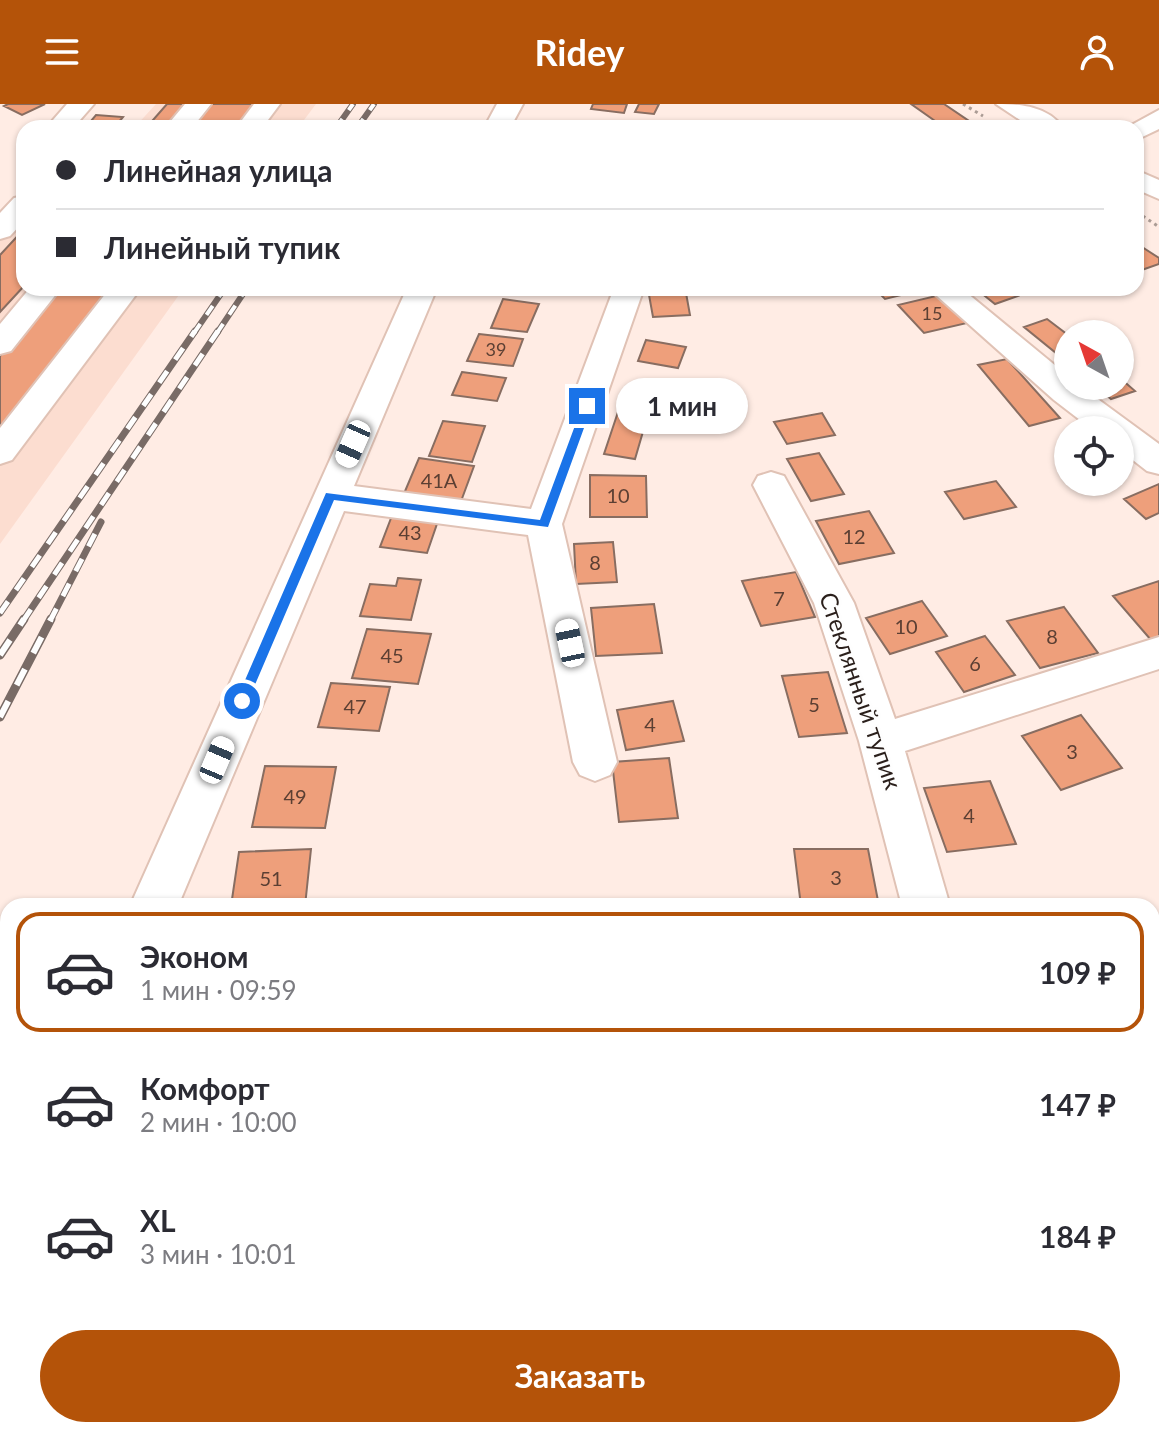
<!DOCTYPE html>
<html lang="ru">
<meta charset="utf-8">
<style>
body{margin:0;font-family:Lato,sans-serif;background:#f7f7f7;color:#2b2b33;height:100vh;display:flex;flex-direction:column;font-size:30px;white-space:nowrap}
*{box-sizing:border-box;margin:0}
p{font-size:26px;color:#7c7c81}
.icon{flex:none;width:44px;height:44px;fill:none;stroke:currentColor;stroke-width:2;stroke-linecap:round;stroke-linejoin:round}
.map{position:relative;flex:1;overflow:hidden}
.sheet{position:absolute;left:0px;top:794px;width:1160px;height:540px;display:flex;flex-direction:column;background:#fff;border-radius:24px 24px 0 0;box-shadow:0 2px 6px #0004}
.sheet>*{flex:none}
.top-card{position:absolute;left:16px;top:16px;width:1128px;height:176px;border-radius:24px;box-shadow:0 2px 6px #0004;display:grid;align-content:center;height:176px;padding:0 40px;background:#fff}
.needle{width:52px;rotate:320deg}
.tools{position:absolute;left:1054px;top:216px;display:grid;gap:16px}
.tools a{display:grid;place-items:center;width:80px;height:80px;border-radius:50%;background:#fff;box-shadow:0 2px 6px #0004;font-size:40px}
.end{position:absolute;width:36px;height:36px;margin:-18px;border:10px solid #1a73e8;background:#fff;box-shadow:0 0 0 4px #fff}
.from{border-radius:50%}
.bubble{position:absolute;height:56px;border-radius:28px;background:#fff;box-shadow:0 2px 6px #0004;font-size:26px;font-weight:700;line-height:56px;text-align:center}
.car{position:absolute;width:24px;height:48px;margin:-24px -12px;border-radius:10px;box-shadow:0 0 6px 2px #0007;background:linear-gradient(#fff 24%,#345 0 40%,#fff 0 76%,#345 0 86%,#fff 0)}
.top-card b{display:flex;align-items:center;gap:28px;height:76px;font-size:30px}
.top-card b+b{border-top:2px solid #e1e1e2}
.top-card i{width:20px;height:20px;background:#2b2b33}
ul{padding:14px 0 0;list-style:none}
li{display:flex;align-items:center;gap:24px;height:120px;margin:0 16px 12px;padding:0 24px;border:4px solid transparent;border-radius:24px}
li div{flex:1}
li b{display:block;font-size:30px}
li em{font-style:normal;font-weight:700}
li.current{border-color:#b45309}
li>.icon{width:72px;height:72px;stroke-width:1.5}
.primary-button{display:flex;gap:16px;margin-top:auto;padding:16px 40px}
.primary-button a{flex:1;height:92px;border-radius:48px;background:#b45309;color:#fff;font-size:32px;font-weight:700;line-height:92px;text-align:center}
header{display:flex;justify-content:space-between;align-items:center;height:104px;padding:0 40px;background:#b45309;color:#fff;font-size:36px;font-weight:700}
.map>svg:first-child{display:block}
.built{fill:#fcddd0}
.building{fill:#ee9f7b;stroke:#886d61;stroke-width:2}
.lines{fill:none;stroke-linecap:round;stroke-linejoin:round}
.minor-casing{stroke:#e0c2b5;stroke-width:4}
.major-casing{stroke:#e0c2b5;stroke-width:4}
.path{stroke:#ab9c95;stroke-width:3;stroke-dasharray:3 4;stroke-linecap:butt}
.minor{fill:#fff;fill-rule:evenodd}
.major{fill:#fff;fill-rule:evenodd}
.rail-far2-casing{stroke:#796b66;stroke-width:6}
.rail-far1-casing{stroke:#796b66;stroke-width:7}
.rail-casing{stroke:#796b66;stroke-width:9}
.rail-far2{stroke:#fefefe;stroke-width:4;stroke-dasharray:11;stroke-linecap:butt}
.rail-far1{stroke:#fefefe;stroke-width:5;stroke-dasharray:14;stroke-linecap:butt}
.rail{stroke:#fefefe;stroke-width:6;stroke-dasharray:18;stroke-linecap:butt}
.route{fill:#1a73e8}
.labels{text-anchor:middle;stroke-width:6;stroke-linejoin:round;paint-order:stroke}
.far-number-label{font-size:18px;fill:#5b3f33}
.number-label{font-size:20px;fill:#5b3f33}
.street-label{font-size:24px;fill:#2a1f1b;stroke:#fefefe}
</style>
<header><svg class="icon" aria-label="menu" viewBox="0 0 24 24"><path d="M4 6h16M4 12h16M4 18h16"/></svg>Ridey<svg class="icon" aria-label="person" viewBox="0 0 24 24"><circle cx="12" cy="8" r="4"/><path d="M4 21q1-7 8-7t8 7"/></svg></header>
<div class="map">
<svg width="1159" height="1334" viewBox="0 0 1159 1334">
<rect width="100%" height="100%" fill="#ffece4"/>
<path class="built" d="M156,0H316L298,24H134Z
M24,108V184H184L0,440V135Z"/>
<path class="building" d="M8,0H45L22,11L4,2Z
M167,0H189L168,24H146Z
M208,0H256L238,24H188Z
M593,0H627L624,9L591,5Z
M639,0H659L654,10L635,8Z
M911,0H944L969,17L945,24Z
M96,11L123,13L114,24H85Z
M24,125V182L0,208V151Z
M1139,141L1159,154V160L1136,168V142Z
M56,184H115L0,335V252Z
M874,184H925L926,185L885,195Z
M975,184H1008L1018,192L995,200Z
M686,189L690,211L653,213L649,191Z
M940,191L967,219L924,229L898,201Z
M503,195L539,200L527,228L491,224Z
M1047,215L1068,231V244L1056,249L1024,223Z
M479,230L523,235L513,262L467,257Z
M646,236L686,243L678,264L638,257Z
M1007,255L1060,314L1029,322L978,261Z
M462,268L506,274L497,297L452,291Z
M1120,274L1135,287L1111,295L1096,282H1120Z
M622,296L651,300L635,355L604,350Z
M822,309L835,331L787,340L774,318Z
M443,317L485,322L472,358L429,352Z
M819,349L844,390L811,397L787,355Z
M419,354L474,362L460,400L403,392Z
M590,371L646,372L647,413H590Z
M996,377L1016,403L964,415L945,388Z
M1159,380V409L1146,415L1124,395Z
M869,407L894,449L839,460L816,417Z
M393,409L439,414L427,449L380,443Z
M613,438L617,478L576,480L574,440Z
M796,468L815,513L761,522L742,477Z
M398,474L421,476L411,516L360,512L370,480L396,482Z
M1159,477V533L1151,536L1113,492Z
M922,497L947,532L890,550L866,514Z
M654,500L662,549L596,552L591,504Z
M1064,503L1098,549L1040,564L1007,517Z
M367,525L431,530L418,580L352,574Z
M985,532L1015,571L964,588L936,548Z
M828,568L847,629L799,633L782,572Z
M331,579L390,583L379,627L318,623Z
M673,597L684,637L626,646L617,606Z
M1081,611L1122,664L1061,686L1022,632Z
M669,654L678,714L619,718L612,658Z
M265,662L336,663L325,724L252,723Z
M990,677L1016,740L947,748L924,684Z
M311,745L305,802H231L239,748Z
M794,745H868L879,802H801Z
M1152,1085L1159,1099V1169L1152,1171Z
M27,1326H124L123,1334H25Z
M522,1326H603L604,1334H522Z"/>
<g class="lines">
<g class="minor-casing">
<path id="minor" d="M67,0H94L73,24H46Z
M185,0H211L192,24H165Z
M254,0H280L262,24H236Z
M497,0H523L510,24H484Z
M1159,6V25L1136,36V24H1126Z
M24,92V117L10,132L0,135V109L14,94Z
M30,184H61L11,247L0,250V220Z
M110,184H141L12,356L0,360V324Z
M407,184H437L354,382L531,405L614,184H644L562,420L617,658L610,671L595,677L580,671L573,658L528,431L344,407L178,802H130Z
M928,184H961L1068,272V282H1080L1159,340V370L1147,367L1120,346V326H1093L1054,296Z
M771,368L784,372L854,499L895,615L1159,533V565L905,647L950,802H902L859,637L814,499L753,381L758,372Z
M8,1113V1192L0,1195V1117Z
M1159,1299V1334H1118L1121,1326H1152V1301Z
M1036,1326H1098L1100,1334H1038Z"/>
</g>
<g class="major-casing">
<path id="major" d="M996,0C1020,0 1048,2 1063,24H1032Z
M1136,66L1159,76V95L1136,85Z"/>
</g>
<path class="path" d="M963,0L983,12
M1079,21L1092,24
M1137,108L1159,123"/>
<use href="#minor" class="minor"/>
<use href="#major" class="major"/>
<g class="rail-far2-casing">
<path id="rail-far2" d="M336,24L353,0
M357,24L374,0
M194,229L225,184
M217,229L247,184"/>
</g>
<g class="rail-far1-casing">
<path id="rail-far1" d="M0,509L195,227
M23,517L218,227
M50,517L101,418"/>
</g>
<g class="rail-casing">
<path id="rail" d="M0,551L24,515
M0,613L51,515"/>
</g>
<use href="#rail-far2" class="rail-far2"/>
<use href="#rail-far1" class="rail-far1"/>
<use href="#rail" class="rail"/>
</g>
<path class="route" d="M583,300L592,302L548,423L334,396L248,597L242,602L238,601L236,597L326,389L540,416Z"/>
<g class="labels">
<g class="far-number-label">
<text x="932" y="216">15</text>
<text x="496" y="252">39</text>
</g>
<g class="number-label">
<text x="439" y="384">41А</text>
<text x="618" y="399">10</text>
<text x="410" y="436">43</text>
<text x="854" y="440">12</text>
<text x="595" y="466">8</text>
<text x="779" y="502">7</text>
<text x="906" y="530">10</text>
<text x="1052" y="540">8</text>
<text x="392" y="559">45</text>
<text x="975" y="567">6</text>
<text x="814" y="608">5</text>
<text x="355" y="610">47</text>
<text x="650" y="628">4</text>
<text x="1072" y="655">3</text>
<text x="295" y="700">49</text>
<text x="969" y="719">4</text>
<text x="836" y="781">3</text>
<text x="271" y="782">51</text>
</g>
<g class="street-label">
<text transform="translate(860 587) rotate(71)" y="8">Стеклянный тупик</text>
</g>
</g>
</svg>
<div class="tools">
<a><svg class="needle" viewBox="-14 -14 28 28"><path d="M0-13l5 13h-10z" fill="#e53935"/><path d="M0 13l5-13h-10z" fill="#7c7c81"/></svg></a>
<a><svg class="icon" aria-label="locate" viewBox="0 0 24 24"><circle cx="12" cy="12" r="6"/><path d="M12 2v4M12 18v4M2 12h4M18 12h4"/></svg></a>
</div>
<i class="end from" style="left:242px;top:597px"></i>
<i class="end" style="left:587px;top:302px"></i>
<div class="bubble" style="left:616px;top:274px;width:132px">1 мин</div>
<i class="car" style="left:353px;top:340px;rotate:204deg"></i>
<i class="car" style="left:570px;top:539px;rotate:348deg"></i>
<i class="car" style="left:217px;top:656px;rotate:23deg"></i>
<div class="top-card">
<b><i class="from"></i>Линейная улица</b>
<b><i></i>Линейный тупик</b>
</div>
<section class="sheet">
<ul>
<li class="current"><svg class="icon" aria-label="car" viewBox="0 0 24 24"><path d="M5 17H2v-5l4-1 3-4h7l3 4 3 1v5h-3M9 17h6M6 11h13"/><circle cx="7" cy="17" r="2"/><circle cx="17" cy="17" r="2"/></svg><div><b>Эконом</b><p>1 мин · 09:59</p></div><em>109 ₽</em></li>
<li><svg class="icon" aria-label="car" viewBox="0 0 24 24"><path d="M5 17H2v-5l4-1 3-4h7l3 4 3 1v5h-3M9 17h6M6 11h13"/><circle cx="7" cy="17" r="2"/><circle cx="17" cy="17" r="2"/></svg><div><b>Комфорт</b><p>2 мин · 10:00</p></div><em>147 ₽</em></li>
<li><svg class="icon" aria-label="car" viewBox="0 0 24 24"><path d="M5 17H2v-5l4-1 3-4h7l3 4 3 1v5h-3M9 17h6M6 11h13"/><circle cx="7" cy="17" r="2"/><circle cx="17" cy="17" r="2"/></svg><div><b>XL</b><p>3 мин · 10:01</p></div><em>184 ₽</em></li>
</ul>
<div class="primary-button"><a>Заказать</a></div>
</section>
</div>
